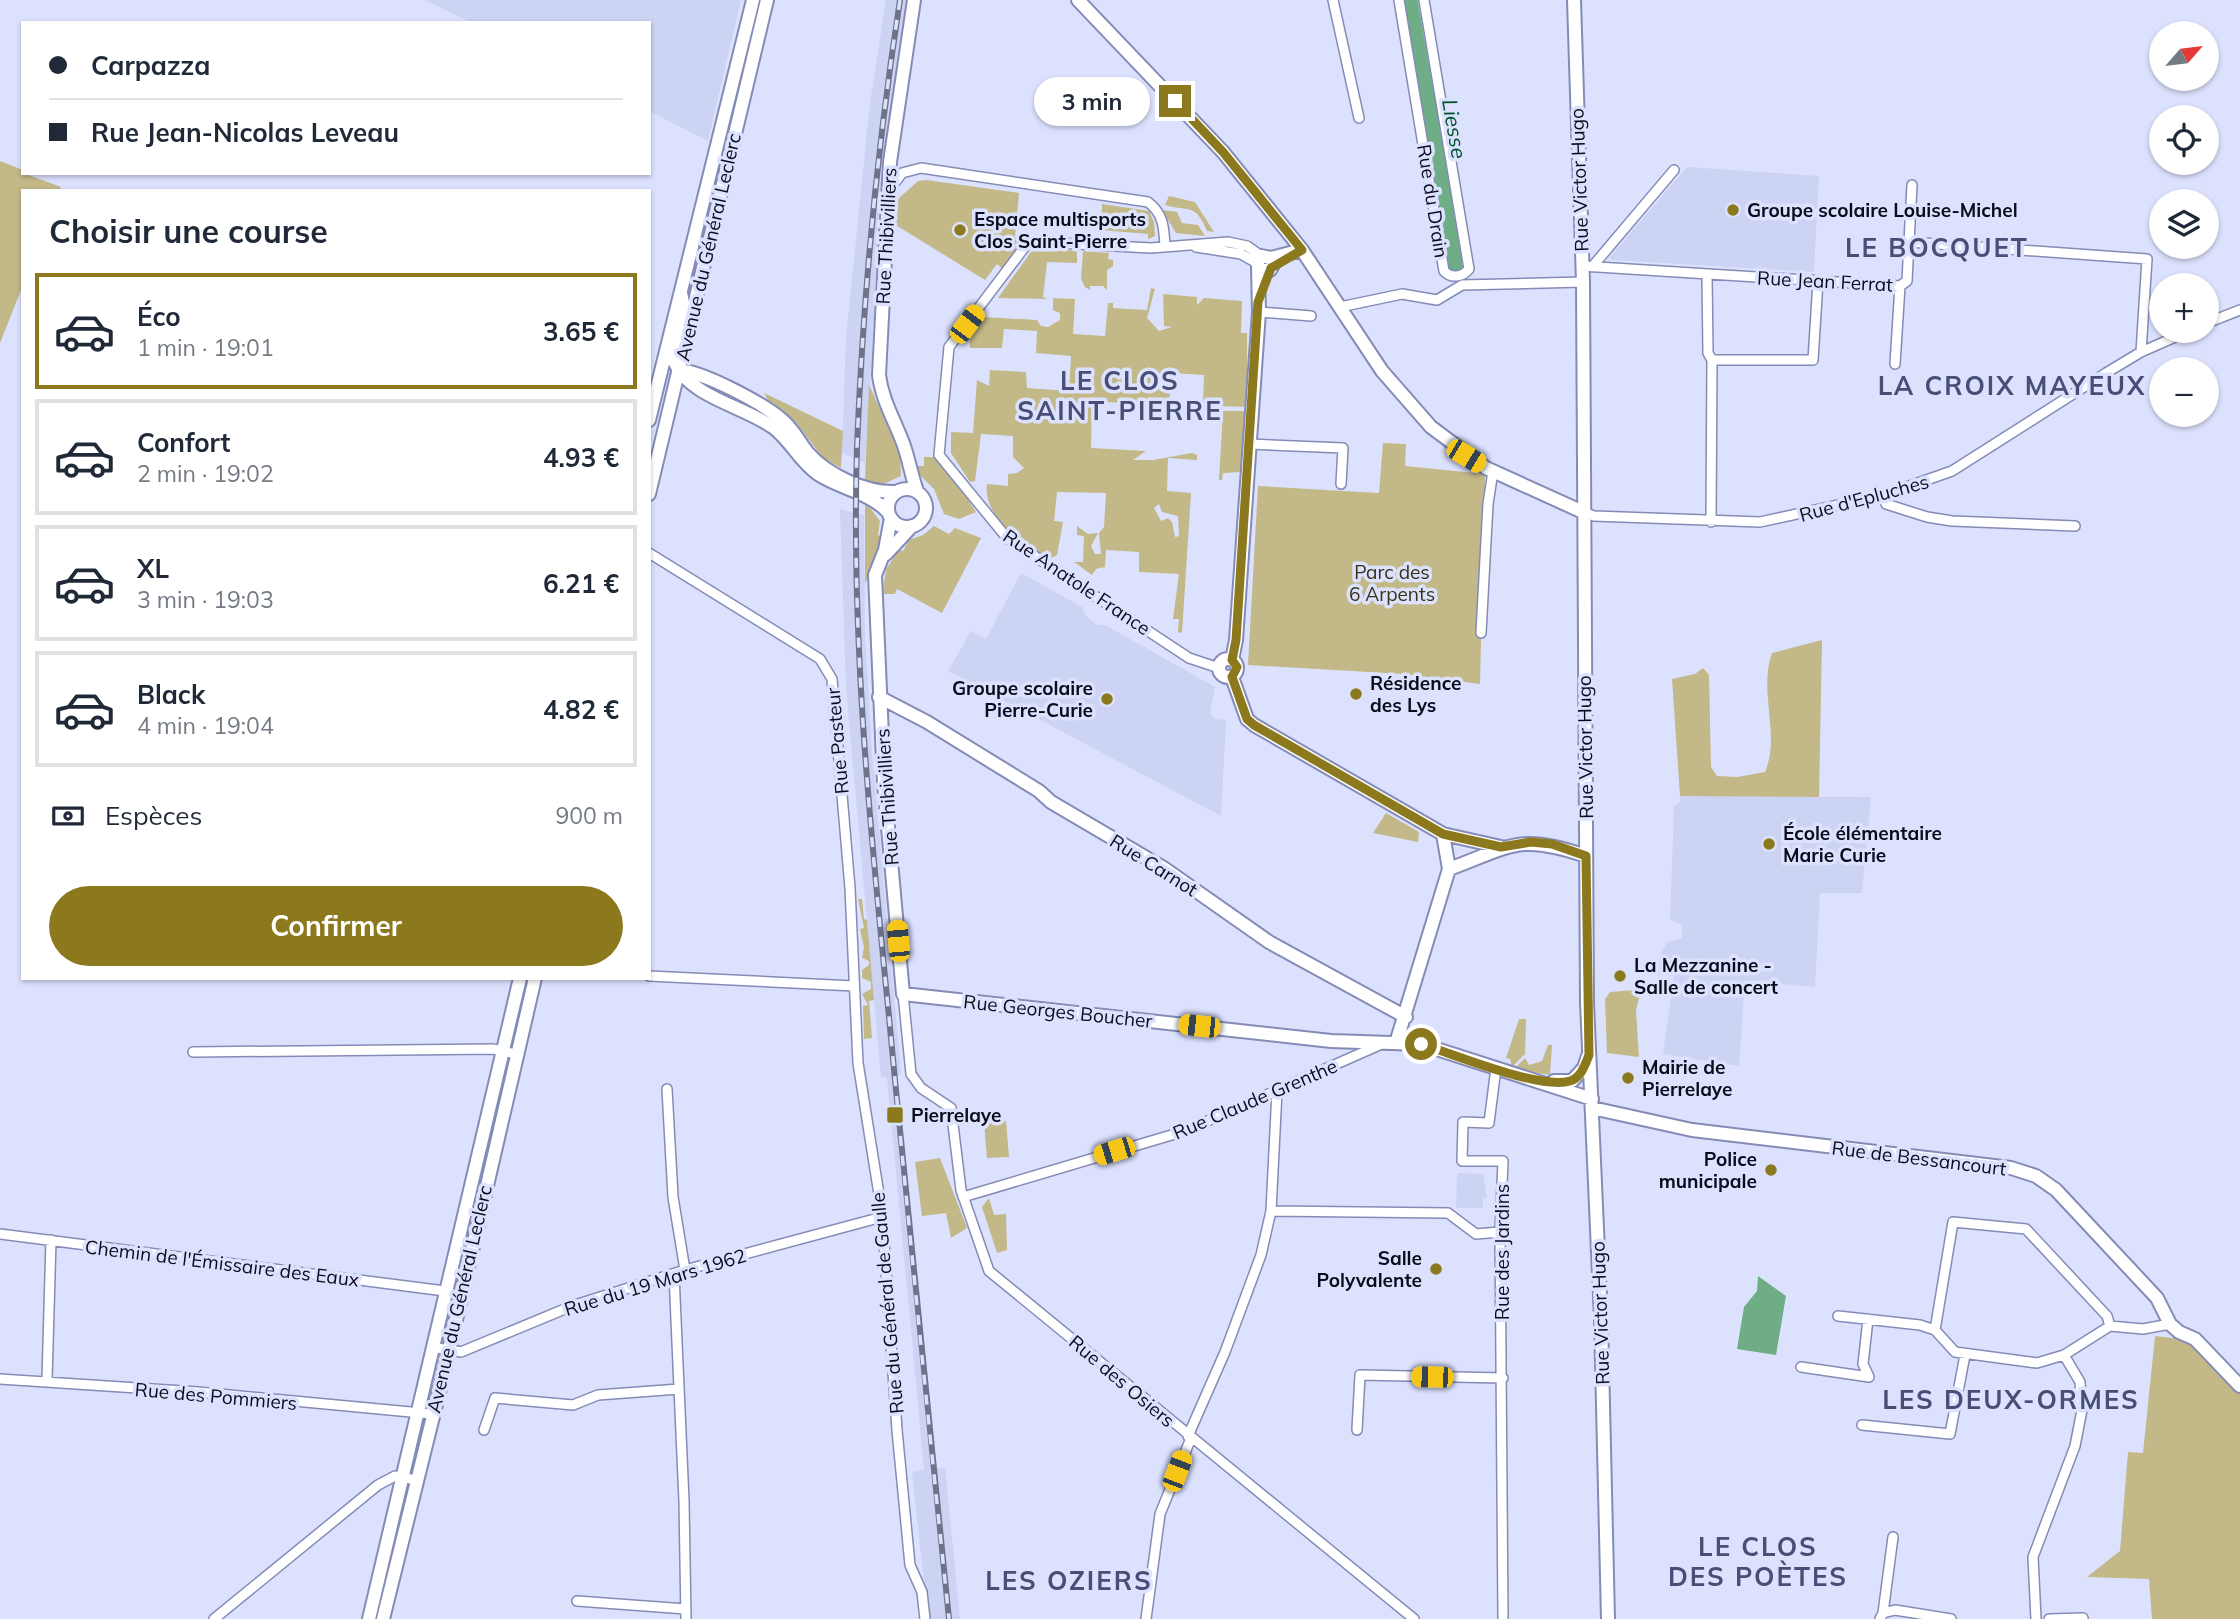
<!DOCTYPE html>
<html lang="fr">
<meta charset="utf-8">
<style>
body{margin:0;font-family:Mulish,sans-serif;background:#f6f6f7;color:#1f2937;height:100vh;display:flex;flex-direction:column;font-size:26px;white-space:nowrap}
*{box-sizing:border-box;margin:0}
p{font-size:23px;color:#747a83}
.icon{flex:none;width:38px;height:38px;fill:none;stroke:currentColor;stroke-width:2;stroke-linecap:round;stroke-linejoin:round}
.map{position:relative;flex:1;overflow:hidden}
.sheet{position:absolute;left:21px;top:189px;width:630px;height:791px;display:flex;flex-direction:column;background:#fff;border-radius:0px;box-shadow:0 2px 5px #0004}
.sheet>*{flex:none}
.top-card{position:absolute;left:21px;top:21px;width:630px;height:154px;border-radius:0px;box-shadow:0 2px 5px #0004;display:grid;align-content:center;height:154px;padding:0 28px;background:#fff}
.needle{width:46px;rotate:62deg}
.buttons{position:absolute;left:2149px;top:21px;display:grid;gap:14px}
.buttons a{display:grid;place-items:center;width:70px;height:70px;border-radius:50%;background:#fff;box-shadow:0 2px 5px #0004;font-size:35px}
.end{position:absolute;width:32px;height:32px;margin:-16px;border:9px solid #8c791e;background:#fff;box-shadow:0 0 0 4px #fff}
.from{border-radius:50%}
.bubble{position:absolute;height:49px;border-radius:24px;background:#fff;box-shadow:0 2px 5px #0004;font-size:23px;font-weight:700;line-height:49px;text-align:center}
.car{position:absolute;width:21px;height:42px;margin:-21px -10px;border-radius:9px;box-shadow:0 0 5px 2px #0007;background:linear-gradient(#f5c518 24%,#345 0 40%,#f5c518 0 76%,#345 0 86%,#f5c518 0)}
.top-card b{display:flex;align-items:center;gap:24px;height:66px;font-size:26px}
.top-card b+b{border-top:2px solid #e0e1e3}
.top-card i{width:18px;height:18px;background:#1f2937}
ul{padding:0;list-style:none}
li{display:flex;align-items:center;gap:21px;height:116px;margin:0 14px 10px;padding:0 14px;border:4px solid #e0e1e3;border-radius:0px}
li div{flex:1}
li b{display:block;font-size:26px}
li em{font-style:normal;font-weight:700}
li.on{border-color:#8c791e}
li>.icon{width:63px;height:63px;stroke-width:1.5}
h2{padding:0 28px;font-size:32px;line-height:84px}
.pay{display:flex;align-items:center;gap:18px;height:77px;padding:0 28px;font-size:26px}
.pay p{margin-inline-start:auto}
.cta{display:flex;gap:14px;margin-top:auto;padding:14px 28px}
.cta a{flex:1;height:80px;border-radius:42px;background:#8c791e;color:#fff;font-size:28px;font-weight:700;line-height:80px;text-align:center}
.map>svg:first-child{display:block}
.built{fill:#ccd3f3}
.green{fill:#c3b888;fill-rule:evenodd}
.water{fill:#6ead86}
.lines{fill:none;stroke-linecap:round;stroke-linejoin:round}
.river{stroke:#6ead86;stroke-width:19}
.street-casing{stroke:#848bb7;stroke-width:12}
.secondary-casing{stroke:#848bb7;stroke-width:16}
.street{stroke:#fff;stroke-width:9}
.secondary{stroke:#fff;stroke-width:12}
.rail-casing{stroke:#6f7389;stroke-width:6}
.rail{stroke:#dce2fe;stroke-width:3.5;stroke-dasharray:10;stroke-linecap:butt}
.route{stroke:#8c791e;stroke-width:9}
.poi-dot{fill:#8c791e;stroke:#dce2fe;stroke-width:2.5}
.labels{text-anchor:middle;stroke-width:7;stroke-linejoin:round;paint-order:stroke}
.street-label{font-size:19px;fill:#0a0c1c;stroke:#dce2fe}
.poi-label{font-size:19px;font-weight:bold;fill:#0a0c1c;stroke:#dce2fe;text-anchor:start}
.park-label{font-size:19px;fill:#373012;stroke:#dce2fe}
.water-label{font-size:21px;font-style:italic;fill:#00522e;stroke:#dce2fe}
.district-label{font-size:26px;font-weight:bold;letter-spacing:2px;fill:#484e76;stroke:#dce2fe}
</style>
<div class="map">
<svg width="2240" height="1619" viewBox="0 0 2240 1619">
<rect width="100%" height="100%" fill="#dce2fe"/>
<path class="built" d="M425,0H741L708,141L649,111V23H472Z
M886,0H908L881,204L865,463L842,453L846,337L870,103Z
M1687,167L1819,176L1814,272L1612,260L1610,257Z
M840,509L864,515L865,634L872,752L901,1073L897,1077L937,1468H945L960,1619H928L912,1472L924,1470L914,1361L887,1078L881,1077L846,688Z
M1021,573L1082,607L1086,616L1097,625H1105L1215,687L1210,712L1214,719L1226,720L1221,816L948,671L971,631L986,639Z
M1680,796L1871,797L1862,893H1820L1815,987L1745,981L1739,1066L1663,1054L1674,976L1657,975L1659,958L1667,942L1682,938V925L1670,920L1674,806L1680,802Z
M1457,1173L1483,1174L1487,1198H1483V1208H1456Z"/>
<path class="green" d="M0,161L23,170V173L61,187L59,191H23V285L0,343Z
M926,180L1019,193L1015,237H1025L1026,243L1004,270L997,264L985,280L894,224L898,199L918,181Z
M1169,196L1195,202L1214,232L1207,231C1195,202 1188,212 1165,205Z
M1102,204L1149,211L1154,222L1155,236L1148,239V234L1101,230Z
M1162,210L1177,212L1182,223L1198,225L1205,236L1176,233Z
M1041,248L1077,251V263L1047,262L1043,297L1047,299L998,298L1031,252Z
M1083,251L1109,253L1108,259L1113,260V266L1107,270V290L1103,286H1090V290L1085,287L1081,279Z
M1151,288L1155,289L1147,318L1159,331L1172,327L1164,326L1163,294L1197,297V305L1204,298L1242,301L1241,333H1247V407L1218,406V400L1210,398L1209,404H1203L1204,375L1171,373L1169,406L1092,401L1091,448L1146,451L1133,460H1153L1192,453L1197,455V460L1168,458L1167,491L1191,493L1182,633L1178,632L1179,619H1173L1179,574L1139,572V552L1106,550L1105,567L1096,569L1092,575L1074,562H1083L1084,536L1077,535V526L1088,534L1098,533L1091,546L1095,554H1101L1099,533L1104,527L1106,493L1057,492L1054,521L1063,522L1057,555L1051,558C1024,547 982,516 987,484L1008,486V474L1017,473L1024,468L1013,457V436L981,434L975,481L970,482L951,453V432L973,433L977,380L989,386L990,370L1026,372L1027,388L1069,391L1071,356L1036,353L1037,331L1004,329L1002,348H970L969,338L984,317L1037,320L1041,326L1048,327L1060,320V313L1053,310V298L1075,299L1073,334L1105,336L1108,303H1113V308L1147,310ZM1159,504L1162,512L1178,516L1179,536L1175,537L1172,522L1168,518L1161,521L1154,508Z
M869,385L900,451L901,476L881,485L865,480Z
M764,393L843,431L841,468L822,457L795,421L770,404Z
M1223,411H1246L1242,472L1223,473L1222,480H1219Z
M1383,443L1406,444L1405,466L1485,474L1480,684L1403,674L1248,665L1258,486L1379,493Z
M924,457H941L976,512L959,519L944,514L934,489L919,474L917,466H924Z
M865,501L880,521L878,535L885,540L865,584Z
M934,526L949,534L955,528L981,538L942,613L897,589L895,594H883V591L886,569L899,550L903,551L909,540L923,535Z
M1822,640L1819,797L1680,796L1672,679L1695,674L1703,668L1709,675L1711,767L1717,776L1737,777L1765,772C1781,734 1758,692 1772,653Z
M1386,813L1419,832L1418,842L1373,833Z
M862,899L864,919L867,920L874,1000L869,1001L872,1038L864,1039L863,1006L868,1005L862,994L871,989V982L862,978V970L869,965V961L862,958L864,947L860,929L864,928L858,899Z
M1636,990L1640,995L1636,1010L1639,1057L1607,1053L1605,999L1610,992Z
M1519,1019H1526L1525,1054L1512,1067L1510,1059L1506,1058Z
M1548,1045H1552L1550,1075L1514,1069L1525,1058L1529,1065L1542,1061Z
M1006,1121L1009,1157L987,1158L984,1122Z
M940,1158L967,1228L951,1238L946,1213L922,1216L915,1162Z
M989,1198L994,1215L1006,1214L1007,1250L997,1253L982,1207Z
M2155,1336L2189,1340L2240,1393V1619H2152L2149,1579L2087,1577L2120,1551L2128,1452L2143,1453Z"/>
<path class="water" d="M1758,1276L1786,1296L1776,1355L1737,1349L1744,1307L1757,1291Z"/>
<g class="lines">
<path class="river" d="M1408,0L1455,266"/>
<g class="street-casing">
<path id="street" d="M1333,0L1359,118
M1399,0L1444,271C1451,279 1463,277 1469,269L1424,0
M890,189L902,173L921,168L1148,202C1164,214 1164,229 1165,247
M1909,242L1912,185
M1196,247L1241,254L1257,263
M1582,266L1900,286L1907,281L1909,242L2147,259L2141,352
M1592,267L1674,170
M1707,275L1708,353L1712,360L1711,522
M1340,307L1402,294L1437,300L1462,285L1583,282
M1259,312L1311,316
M2207,323L2240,310
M1712,360H1813L1818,281
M1895,364L1900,286
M1249,444L1343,448L1341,484
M1884,495L1886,504L1927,517L1952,521L2075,526
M1583,512L1594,516L1760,522L1884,495L1952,471L2106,373L2141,352L2189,331
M649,553L820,659L832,679L850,888L858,1063L882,1213L897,1430L910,1565L922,1592L925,1619
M1481,633L1488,504L1493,471
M1219,668L1189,658L1007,538L939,455L949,347L1027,244L1039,242L1151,248L1228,242L1247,246L1261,256
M649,976L854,986
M903,994L911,1074L921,1088L951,1108L961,1190L989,1271L1414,1619
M193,1052L493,1049L516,1054
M1496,1068L1489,1123L1463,1122L1462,1161H1503L1500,1232L1503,1619
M667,1089L673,1197L685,1270
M963,1197L1185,1131L1384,1043
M1271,1211L1448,1213L1476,1234L1500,1232
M0,1234L445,1291
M674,1274L684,1501L686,1619
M1838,1316L1920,1325L1935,1330
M2110,1326L2107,1316L2026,1229L1953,1222L1935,1330L1955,1352L2037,1363L2064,1355L2110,1326L2143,1329L2170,1324
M432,1347L461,1352L572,1306L685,1270L882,1217
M1801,1367L1869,1377L1863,1364L1868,1319
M0,1379L198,1392L432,1414
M47,1380L51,1240
M1862,1425L1950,1434L1965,1355
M484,1430L495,1398L573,1405L598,1395L679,1389
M1357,1430L1360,1375L1503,1378
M1188,1436L1225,1352L1261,1255L1271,1211L1277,1091
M577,1601L686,1609
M1883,1613L1893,1537
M214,1619L378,1485L395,1476L416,1480
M1146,1619L1160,1514L1191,1438
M1880,1619L1883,1613L1895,1610L1951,1619
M2036,1619L2033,1557L2075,1446L2082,1410L2080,1382L2064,1355
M2049,1619L2083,1618"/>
</g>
<g class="secondary-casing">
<path id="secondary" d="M914,0L890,162L879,375C882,400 894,419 903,443C909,459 911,475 917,491
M1078,0L1223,152L1302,250L1382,371L1431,427L1486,468L1583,512
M1574,0L1583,282L1587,1003L1601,1319L1608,1619
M1271,258L1273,265L1270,270H1260L1257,262L1261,256L1271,258L1302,250
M681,293L684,308L674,361C690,398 743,405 774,428C791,441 800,462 818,474C841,489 869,492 888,512
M679,370C704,372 762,403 781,419C793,428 799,442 808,453C827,475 866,493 895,492
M649,420L753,0
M888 508a19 19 0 1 1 38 0a19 19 0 1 1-38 0Z
M649,494L767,0
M891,518L885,550L875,575L884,783L903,994L1331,1041L1421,1044L1592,1099
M886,554L912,526
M1219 668a9 9 0 1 1 18 0a9 9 0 1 1-18 0Z
M1232,660L1236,640L1259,312L1258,267
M1232,677L1247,719L1254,725L1443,834L1501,847
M879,697L927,722L1039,791L1051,802L1165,869L1269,942L1406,1017
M1443,834L1449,869
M1396,1043L1449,869C1511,846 1519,833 1586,856
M1554,1081H1572L1584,1068L1588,1056
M1592,1108L1692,1130L2011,1168L2036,1176L2056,1190L2157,1298L2170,1324L2179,1332L2195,1339L2240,1386
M369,1619L520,978
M383,1619L443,1376L535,978"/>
</g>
<use href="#street" class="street"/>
<use href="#secondary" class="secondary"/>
<g class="rail-casing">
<path id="rail" d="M900,0C877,148 863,297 857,447C851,638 870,828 889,1017C908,1218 928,1419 949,1619"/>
</g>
<use href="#rail" class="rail"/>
</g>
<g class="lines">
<path class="route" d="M1175,101L1223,152L1302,250L1271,268L1258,302L1236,640L1232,660L1237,667L1232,677L1247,719L1254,725L1443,834L1501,847L1531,842L1552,844L1586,856L1589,1055C1585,1065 1581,1078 1570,1081C1539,1090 1454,1054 1421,1044"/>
</g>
<g class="poi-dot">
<circle cx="1733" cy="210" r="7"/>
<circle cx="960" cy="230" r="7"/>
<circle cx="1356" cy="694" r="7"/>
<circle cx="1107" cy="699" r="7"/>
<circle cx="1769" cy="844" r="7"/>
<circle cx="1620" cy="976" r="7"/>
<circle cx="1628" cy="1078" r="7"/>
<rect x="886" y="1106" width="18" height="18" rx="3.5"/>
<circle cx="1771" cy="1170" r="7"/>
<circle cx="1436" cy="1269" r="7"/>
</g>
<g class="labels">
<g class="street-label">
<text transform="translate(1579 180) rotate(-92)" y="7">Rue Victor Hugo</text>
<text transform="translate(1433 201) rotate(81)" y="7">Rue du Drain</text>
<text transform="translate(886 236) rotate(-87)" y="7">Rue Thibivilliers</text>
<text transform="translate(708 247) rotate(-77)" y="7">Avenue du Général Leclerc</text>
<text transform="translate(1825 281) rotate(3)" y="7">Rue Jean Ferrat</text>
<text transform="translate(1864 498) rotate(-15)" y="7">Rue d'Epluches</text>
<text transform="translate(1077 582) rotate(34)" y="7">Rue Anatole France</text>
<text transform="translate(837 741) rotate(-95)" y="7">Rue Pasteur</text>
<text transform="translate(1585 747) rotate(-91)" y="7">Rue Victor Hugo</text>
<text transform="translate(887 797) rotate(-94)" y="7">Rue Thibivilliers</text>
<text transform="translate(1154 865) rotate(32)" y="7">Rue Carnot</text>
<text transform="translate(1058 1011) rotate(6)" y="7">Rue Georges Boucher</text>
<text transform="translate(1255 1099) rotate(-23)" y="7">Rue Claude Grenthe</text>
<text transform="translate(1919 1158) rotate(7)" y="7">Rue de Bessancourt</text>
<text transform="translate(1502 1252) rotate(-90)" y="7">Rue des Jardins</text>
<text transform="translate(222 1263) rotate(7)" y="7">Chemin de l'Émissaire des Eaux</text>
<text transform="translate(655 1282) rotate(-17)" y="7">Rue du 19 Mars 1962</text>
<text transform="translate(459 1299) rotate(-77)" y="7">Avenue du Général Leclerc</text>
<text transform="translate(887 1303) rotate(-95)" y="7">Rue du Général de Gaulle</text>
<text transform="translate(1600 1313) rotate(-92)" y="7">Rue Victor Hugo</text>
<text transform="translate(1122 1381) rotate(40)" y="7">Rue des Osiers</text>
<text transform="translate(216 1396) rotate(5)" y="7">Rue des Pommiers</text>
</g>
<g class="poi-label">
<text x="1747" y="217">Groupe scolaire Louise-Michel</text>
<text x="974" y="226">Espace multisports<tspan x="974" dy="22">Clos Saint-Pierre</tspan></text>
<text x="1370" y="690">Résidence<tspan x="1370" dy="22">des Lys</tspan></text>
<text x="1093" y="695" text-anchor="end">Groupe scolaire<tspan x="1093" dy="22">Pierre-Curie</tspan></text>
<text x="1783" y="840">École élémentaire<tspan x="1783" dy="22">Marie Curie</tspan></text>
<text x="1634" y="972">La Mezzanine -<tspan x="1634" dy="22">Salle de concert</tspan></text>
<text x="1642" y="1074">Mairie de<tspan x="1642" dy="22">Pierrelaye</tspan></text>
<text x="911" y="1122">Pierrelaye</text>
<text x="1757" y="1166" text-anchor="end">Police<tspan x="1757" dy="22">municipale</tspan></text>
<text x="1422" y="1265" text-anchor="end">Salle<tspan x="1422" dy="22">Polyvalente</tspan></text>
</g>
<g class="park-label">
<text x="1392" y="579">Parc des<tspan x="1392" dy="22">6 Arpents</tspan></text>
</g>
<g class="water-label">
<text transform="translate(1454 129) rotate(80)" y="7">Liesse</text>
</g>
<g class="district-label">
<text x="1937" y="257">LE BOCQUET</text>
<text x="1120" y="390">LE CLOS<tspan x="1120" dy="30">SAINT-PIERRE</tspan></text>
<text x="2012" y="395">LA CROIX MAYEUX</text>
<text x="2011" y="1409">LES DEUX-ORMES</text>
<text x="1758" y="1556">LE CLOS<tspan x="1758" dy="30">DES POÈTES</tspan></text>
<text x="1069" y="1590">LES OZIERS</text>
</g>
</g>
</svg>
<div class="buttons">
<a><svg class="needle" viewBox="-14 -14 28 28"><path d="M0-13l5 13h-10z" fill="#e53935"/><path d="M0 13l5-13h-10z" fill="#747a83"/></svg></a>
<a><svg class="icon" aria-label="locate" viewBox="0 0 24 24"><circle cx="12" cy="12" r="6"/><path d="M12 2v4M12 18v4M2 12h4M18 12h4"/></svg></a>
<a><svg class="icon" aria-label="layers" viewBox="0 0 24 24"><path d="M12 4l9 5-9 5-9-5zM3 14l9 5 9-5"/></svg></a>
<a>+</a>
<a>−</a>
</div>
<i class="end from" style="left:1421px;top:1044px"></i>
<i class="end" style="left:1175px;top:101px"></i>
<div class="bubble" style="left:1034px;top:77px;width:116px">3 min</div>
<i class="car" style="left:967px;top:324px;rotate:37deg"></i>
<i class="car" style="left:1466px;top:456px;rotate:121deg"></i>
<i class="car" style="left:898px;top:941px;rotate:355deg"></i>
<i class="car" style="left:1199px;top:1026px;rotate:276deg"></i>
<i class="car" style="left:1114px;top:1151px;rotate:253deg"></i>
<i class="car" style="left:1432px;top:1377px;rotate:271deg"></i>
<i class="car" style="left:1177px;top:1471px;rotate:21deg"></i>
<div class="top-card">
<b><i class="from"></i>Carpazza</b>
<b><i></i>Rue Jean-Nicolas Leveau</b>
</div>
<section class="sheet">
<h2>Choisir une course</h2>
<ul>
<li class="on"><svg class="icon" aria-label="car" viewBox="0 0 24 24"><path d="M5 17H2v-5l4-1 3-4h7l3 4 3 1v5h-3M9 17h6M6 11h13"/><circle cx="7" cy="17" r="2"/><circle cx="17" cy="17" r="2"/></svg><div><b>Éco</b><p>1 min · 19:01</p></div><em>3.65 €</em></li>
<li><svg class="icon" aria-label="car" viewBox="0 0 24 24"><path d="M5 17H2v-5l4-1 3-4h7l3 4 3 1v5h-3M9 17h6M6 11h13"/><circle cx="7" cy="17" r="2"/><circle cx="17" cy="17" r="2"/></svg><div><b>Confort</b><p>2 min · 19:02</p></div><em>4.93 €</em></li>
<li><svg class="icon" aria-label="car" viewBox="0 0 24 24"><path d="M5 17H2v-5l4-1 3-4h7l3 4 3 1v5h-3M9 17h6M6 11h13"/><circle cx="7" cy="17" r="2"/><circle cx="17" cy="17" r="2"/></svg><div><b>XL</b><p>3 min · 19:03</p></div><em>6.21 €</em></li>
<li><svg class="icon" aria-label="car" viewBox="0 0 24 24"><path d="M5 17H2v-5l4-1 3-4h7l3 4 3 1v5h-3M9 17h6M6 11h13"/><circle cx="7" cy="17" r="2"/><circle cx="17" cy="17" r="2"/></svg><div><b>Black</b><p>4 min · 19:04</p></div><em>4.82 €</em></li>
</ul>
<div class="pay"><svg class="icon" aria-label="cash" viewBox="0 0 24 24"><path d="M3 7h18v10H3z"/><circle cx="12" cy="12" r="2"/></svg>Espèces<p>900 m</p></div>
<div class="cta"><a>Confirmer</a></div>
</section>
</div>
